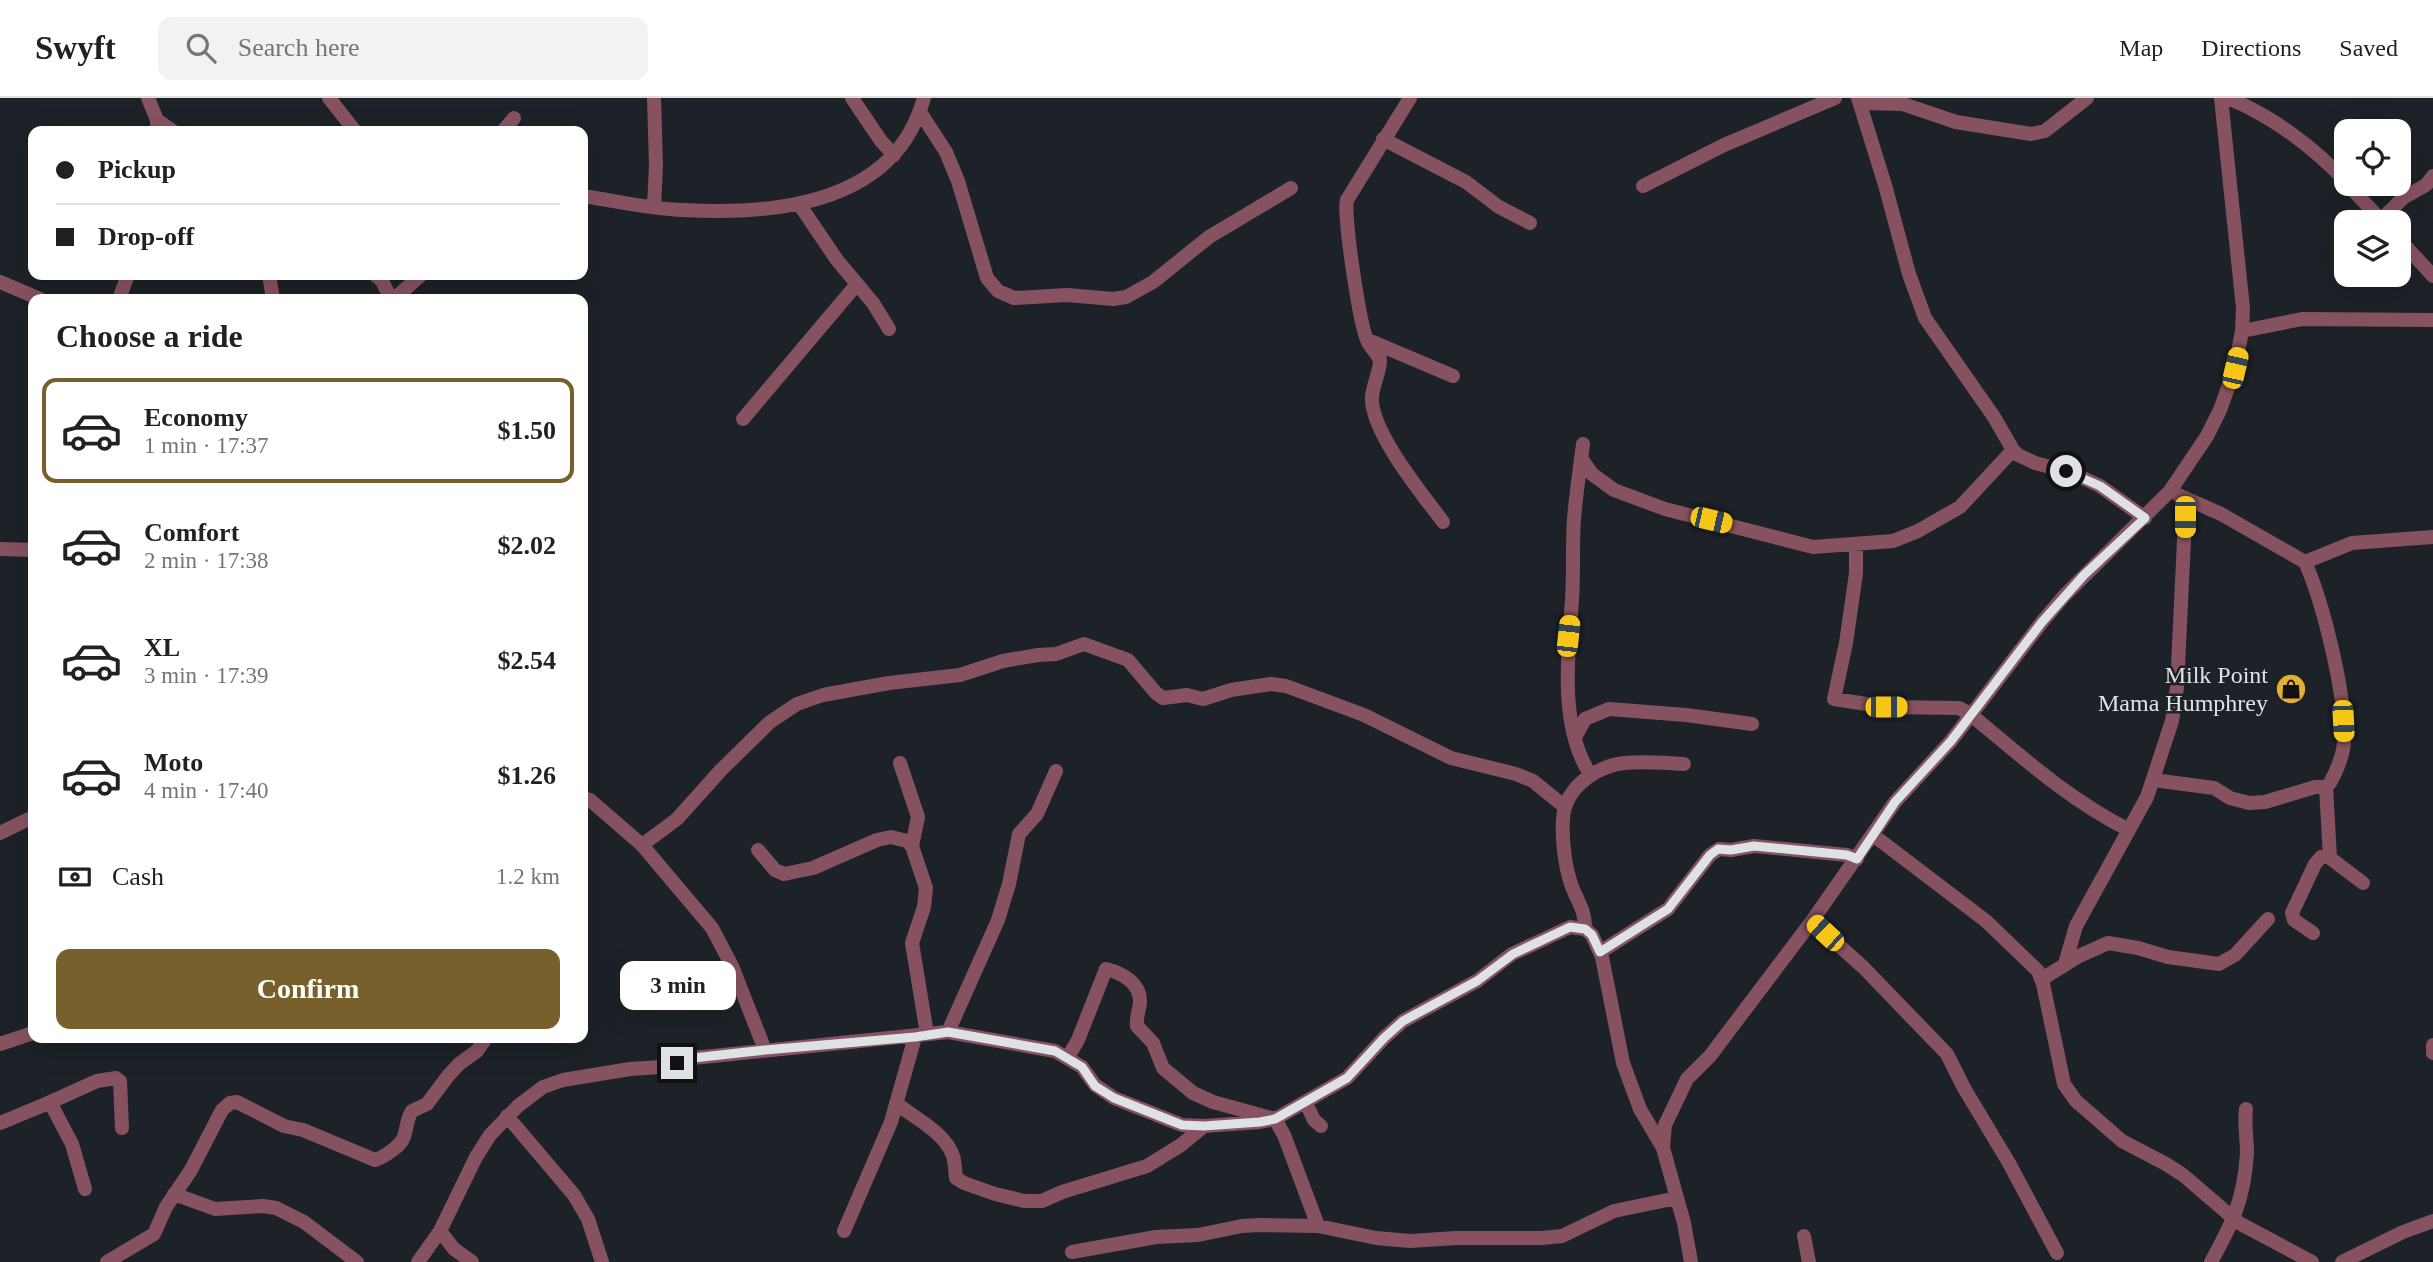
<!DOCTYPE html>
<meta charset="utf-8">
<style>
body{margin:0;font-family:Georgia,serif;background:#f2f2f2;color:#202124;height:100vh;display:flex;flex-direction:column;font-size:26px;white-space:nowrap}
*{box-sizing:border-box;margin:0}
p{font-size:23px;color:#757577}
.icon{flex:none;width:38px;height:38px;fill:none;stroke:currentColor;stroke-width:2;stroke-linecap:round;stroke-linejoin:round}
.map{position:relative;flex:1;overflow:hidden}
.panel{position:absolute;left:28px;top:196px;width:560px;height:749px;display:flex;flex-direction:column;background:#fff;border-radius:14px;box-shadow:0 7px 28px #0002}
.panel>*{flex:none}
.hud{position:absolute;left:28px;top:28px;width:560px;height:154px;border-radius:14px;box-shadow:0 7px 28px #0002;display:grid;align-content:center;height:154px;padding:0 28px;background:#fff}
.fabs{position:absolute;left:2334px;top:21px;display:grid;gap:14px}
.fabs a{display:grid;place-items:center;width:77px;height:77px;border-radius:14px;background:#fff;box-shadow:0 7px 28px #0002;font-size:35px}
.end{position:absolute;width:32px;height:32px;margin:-16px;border:9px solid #dee1e6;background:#111;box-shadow:0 0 0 4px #111}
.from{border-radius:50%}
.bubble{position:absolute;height:49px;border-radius:14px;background:#fff;box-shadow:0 7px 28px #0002;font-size:23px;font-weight:800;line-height:49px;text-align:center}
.car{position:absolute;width:21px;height:42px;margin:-21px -10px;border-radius:9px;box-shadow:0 0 5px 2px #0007;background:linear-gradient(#f5c518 24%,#345 0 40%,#f5c518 0 76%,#345 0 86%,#f5c518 0)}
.hud b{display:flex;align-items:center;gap:24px;height:66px;font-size:26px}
.hud b+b{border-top:2px solid #e0e0e0}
.hud i{width:18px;height:18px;background:#202124}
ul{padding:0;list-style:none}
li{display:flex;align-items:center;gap:21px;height:105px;margin:0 14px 10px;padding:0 14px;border:4px solid transparent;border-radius:14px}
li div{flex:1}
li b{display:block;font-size:26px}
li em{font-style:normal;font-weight:800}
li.current{border-color:#78602c}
li>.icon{width:63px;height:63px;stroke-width:1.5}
h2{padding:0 28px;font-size:32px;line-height:84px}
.pay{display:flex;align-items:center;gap:18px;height:77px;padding:0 28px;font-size:26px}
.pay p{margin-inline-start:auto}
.action{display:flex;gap:14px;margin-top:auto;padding:14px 28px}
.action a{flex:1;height:80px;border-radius:14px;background:#78602c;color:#fff;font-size:28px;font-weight:800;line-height:80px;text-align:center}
header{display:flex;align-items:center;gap:42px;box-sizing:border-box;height:98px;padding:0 35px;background:#fff;border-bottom:2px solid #e0e0e0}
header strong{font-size:33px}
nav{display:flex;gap:38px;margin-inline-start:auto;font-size:24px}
.search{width:490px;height:63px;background:#f2f2f2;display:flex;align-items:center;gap:18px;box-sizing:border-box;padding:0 24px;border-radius:14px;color:#757577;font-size:26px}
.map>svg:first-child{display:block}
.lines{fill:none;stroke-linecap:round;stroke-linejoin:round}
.minor{stroke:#875260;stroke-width:14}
.route{stroke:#dee1e6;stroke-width:9}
.labels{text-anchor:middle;stroke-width:5;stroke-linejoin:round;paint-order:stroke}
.poi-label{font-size:24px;fill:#dee1e6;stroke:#1d2228;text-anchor:end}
</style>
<header>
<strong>Swyft</strong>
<div class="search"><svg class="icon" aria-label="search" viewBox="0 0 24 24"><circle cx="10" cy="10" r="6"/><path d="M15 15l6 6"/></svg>Search here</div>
<nav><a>Map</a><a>Directions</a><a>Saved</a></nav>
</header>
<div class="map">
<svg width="2433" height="1164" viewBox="0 0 2433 1164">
<rect width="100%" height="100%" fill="#1d2228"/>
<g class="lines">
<path class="minor" d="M148,0L157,22V33
M329,0L355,33
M654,0L656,67L654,109
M852,0L881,43L894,57
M1410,0L1347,102C1343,116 1360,230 1368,244C1371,250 1377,255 1380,262C1380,274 1373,286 1372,299C1370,333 1423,397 1443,424
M1858,0L1885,87L1909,176L1925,220L1994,319L2013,352L2018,357L2035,365L2066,373L2083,380L2100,388L2145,420
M2228,0C2272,18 2315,50 2347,85
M1860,5L1903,6L1956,24L2031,36L2045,33L2087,0
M920,14L946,54L958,83L987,180L998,193L1014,200L1067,197L1113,201L1126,199L1153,184L1209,139L1291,90
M157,22L173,33
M503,33L514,20
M1383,41L1466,84L1499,109L1530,125
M2347,86L2383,124
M1643,88L1724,47L1835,0
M583,98C616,103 650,111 683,112C753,116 844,111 894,56C909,40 918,20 924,0
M799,106L837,162L873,205L889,231
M2381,122L2403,100L2426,87L2433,78
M2399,141L2433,178
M269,177L273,201
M375,177L382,183L391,201
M0,184L40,201
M119,201L128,177
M394,201L421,177
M2242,233L2302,221L2433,222
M1368,242L1453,278
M743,321L857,186
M1583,346C1580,370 1576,396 1574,421C1572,448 1574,475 1572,502C1568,556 1559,628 1590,676
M1581,360L1592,376L1614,392L1665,411L1813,449L1893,443L1918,433L1960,409L2013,352
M2178,397L2221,416L2305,464L2352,445L2433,439
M1856,447V475L1846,545L1834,601L1886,609L1959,610L1970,616C2022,659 2068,701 2129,732
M0,451L33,452
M1575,639L1585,621L1609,611L1686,617L1752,626
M900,665L918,719L912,748
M2153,682L2214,690L2230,700L2249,705L2265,704L2315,689H2326L2330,685C2336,674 2343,658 2344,644C2347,600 2323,504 2305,464
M2326,689L2330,760L2363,785
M583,700L590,702L642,747L712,830L732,868L765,952
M0,735L33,719
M1873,737L1986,823L2038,873L2043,886L2064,986L2076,1003L2122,1043L2166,1066L2183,1077L2239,1125L2312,1164
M642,747L677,721L721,672L770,624L797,606L823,597L889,585L960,577L1003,563L1038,557L1056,556L1084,546L1128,562L1156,595L1163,600L1187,597L1203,601L1231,592L1271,586L1286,588L1364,617L1451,660L1516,676L1533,683L1565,709
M758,752L775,772L784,776L813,770L877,742L891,739L907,743L912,748L926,790L924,809L912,845L927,936
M1812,823L1864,870L1947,956L1964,990L2009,1065L2057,1155
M1585,831C1586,810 1573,798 1569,779C1564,762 1560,726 1565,709C1573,684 1600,668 1624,665C1644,663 1664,665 1684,666
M2313,835L2294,822L2292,815L2315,766L2321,759L2329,758
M1600,854L1668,811L1710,757L1719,751L1731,752L1754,748L1847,757L1857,761
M2065,866L2076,828L2147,699L2172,623L2177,589L2186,400
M2042,881L2079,858L2108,845L2138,850L2168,859L2219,866L2235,857L2268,821
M948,934L998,822L1009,786L1019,736L1037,716L1056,673
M0,946L33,935
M2433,947V955
M1068,959L1078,942L1106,871C1122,875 1141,885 1140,905C1139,913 1136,919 1137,928L1153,945L1163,970L1193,995L1213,1004L1275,1021L1284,1037L1318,1128
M896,1005C914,1020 945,1034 953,1058C955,1064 955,1073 956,1080L964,1085L995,1096L1024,1103H1042L1062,1094L1147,1068L1181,1047L1204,1028
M1306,1005L1314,1022L1321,1028
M46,1006L97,983L116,980L120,983L122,1030
M507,1018L574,1097L588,1121L602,1164
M0,1025L46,1006L52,1008L72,1046L85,1091
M174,1096L215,1111L263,1108L276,1110L304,1124L357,1164
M440,1133L454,1151L472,1164
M844,1133L891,1024L915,939
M1804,1138L1809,1164
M1072,1154L1156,1139L1198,1137L1242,1128L1260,1127L1318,1128L1376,1140L1410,1143L1456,1140H1542L1562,1138L1614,1113L1677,1100
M107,1164L154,1136L166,1109L191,1072L222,1012L230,1005L237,1004L284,1028L303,1032L375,1062C384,1059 399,1049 403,1041C407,1033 406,1022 412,1013L427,1006L448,978L459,966L477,953L486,940
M418,1164L440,1133L476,1059L490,1037L518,1008L543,989L563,982L630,971L661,969L693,960L948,934L1055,953L1082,969L1095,987L1114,1000L1182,1027L1204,1028L1260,1024L1275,1021L1347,980L1384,940L1403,923L1477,883L1512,856L1570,829L1585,831L1592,837L1602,859L1623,965L1640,1011L1663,1050
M1691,1164L1684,1125L1663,1050L1665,1027L1687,981L1710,958L1812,823L1895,704L1951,643L2042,524L2064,498L2170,393L2207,338L2220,312L2235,270L2242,233L2243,210L2221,0
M2211,1164C2233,1124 2244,1102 2247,1055C2247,1040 2244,1025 2246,1011
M2342,1164L2403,1134L2433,1123"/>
</g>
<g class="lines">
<path class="route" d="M677,965L693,960L765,952L915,939L948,934L1055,953L1082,969L1095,988L1114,1000L1182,1027L1204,1028L1260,1024L1275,1021L1347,980L1384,940L1403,923L1477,883L1513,856L1570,829L1585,831L1592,837L1600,854L1668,811L1710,757L1718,751L1731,752L1754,748L1847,757L1857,761L1895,704L1951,643L2042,524L2084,477L2145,420L2100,388L2066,373"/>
</g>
<defs>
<g id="shop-disc" transform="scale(1.575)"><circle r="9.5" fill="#e4ae35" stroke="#1d2228"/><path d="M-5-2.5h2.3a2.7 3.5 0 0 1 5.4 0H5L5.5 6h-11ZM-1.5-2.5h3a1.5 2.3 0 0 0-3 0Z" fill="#111"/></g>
</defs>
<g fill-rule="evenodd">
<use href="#shop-disc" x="2291" y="591"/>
</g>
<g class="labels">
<g class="poi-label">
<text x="2268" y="585">Milk Point<tspan x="2268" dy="28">Mama Humphrey</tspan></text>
</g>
</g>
</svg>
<div class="fabs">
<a><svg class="icon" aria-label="locate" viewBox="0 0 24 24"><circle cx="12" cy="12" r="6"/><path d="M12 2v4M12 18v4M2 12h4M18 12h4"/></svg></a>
<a><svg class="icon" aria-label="layers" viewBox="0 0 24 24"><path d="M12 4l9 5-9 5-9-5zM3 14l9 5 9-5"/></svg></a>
</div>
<i class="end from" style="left:2066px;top:373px"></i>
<i class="end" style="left:677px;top:965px"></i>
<div class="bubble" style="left:620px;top:863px;width:116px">3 min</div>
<i class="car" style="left:2235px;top:270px;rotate:13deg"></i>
<i class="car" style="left:2185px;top:419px;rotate:180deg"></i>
<i class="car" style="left:1711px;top:422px;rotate:103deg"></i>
<i class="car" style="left:1568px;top:538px;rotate:6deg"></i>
<i class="car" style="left:1886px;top:609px;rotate:90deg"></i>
<i class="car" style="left:2343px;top:623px;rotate:177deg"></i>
<i class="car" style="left:1825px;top:835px;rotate:313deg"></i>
<div class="hud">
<b><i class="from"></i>Pickup</b>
<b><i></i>Drop-off</b>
</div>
<section class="panel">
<h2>Choose a ride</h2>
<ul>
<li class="current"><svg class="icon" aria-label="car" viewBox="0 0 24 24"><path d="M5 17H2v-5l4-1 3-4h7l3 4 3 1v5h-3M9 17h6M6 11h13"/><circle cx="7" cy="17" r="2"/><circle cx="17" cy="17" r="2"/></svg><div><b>Economy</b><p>1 min · 17:37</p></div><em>$1.50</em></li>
<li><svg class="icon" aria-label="car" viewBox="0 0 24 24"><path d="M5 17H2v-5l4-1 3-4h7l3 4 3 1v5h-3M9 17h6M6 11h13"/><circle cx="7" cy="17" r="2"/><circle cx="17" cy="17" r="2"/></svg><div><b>Comfort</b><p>2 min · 17:38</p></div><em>$2.02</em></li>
<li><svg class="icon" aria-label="car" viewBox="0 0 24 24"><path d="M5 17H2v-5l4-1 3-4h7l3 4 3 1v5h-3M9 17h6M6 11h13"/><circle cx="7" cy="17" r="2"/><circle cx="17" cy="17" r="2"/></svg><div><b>XL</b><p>3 min · 17:39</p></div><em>$2.54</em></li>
<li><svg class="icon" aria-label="car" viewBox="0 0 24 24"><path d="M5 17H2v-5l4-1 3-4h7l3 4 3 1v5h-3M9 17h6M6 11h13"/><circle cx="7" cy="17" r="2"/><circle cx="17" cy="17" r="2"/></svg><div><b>Moto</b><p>4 min · 17:40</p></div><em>$1.26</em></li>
</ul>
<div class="pay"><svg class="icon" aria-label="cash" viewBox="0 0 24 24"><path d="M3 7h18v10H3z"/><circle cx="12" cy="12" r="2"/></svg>Cash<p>1.2 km</p></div>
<div class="action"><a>Confirm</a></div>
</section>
</div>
